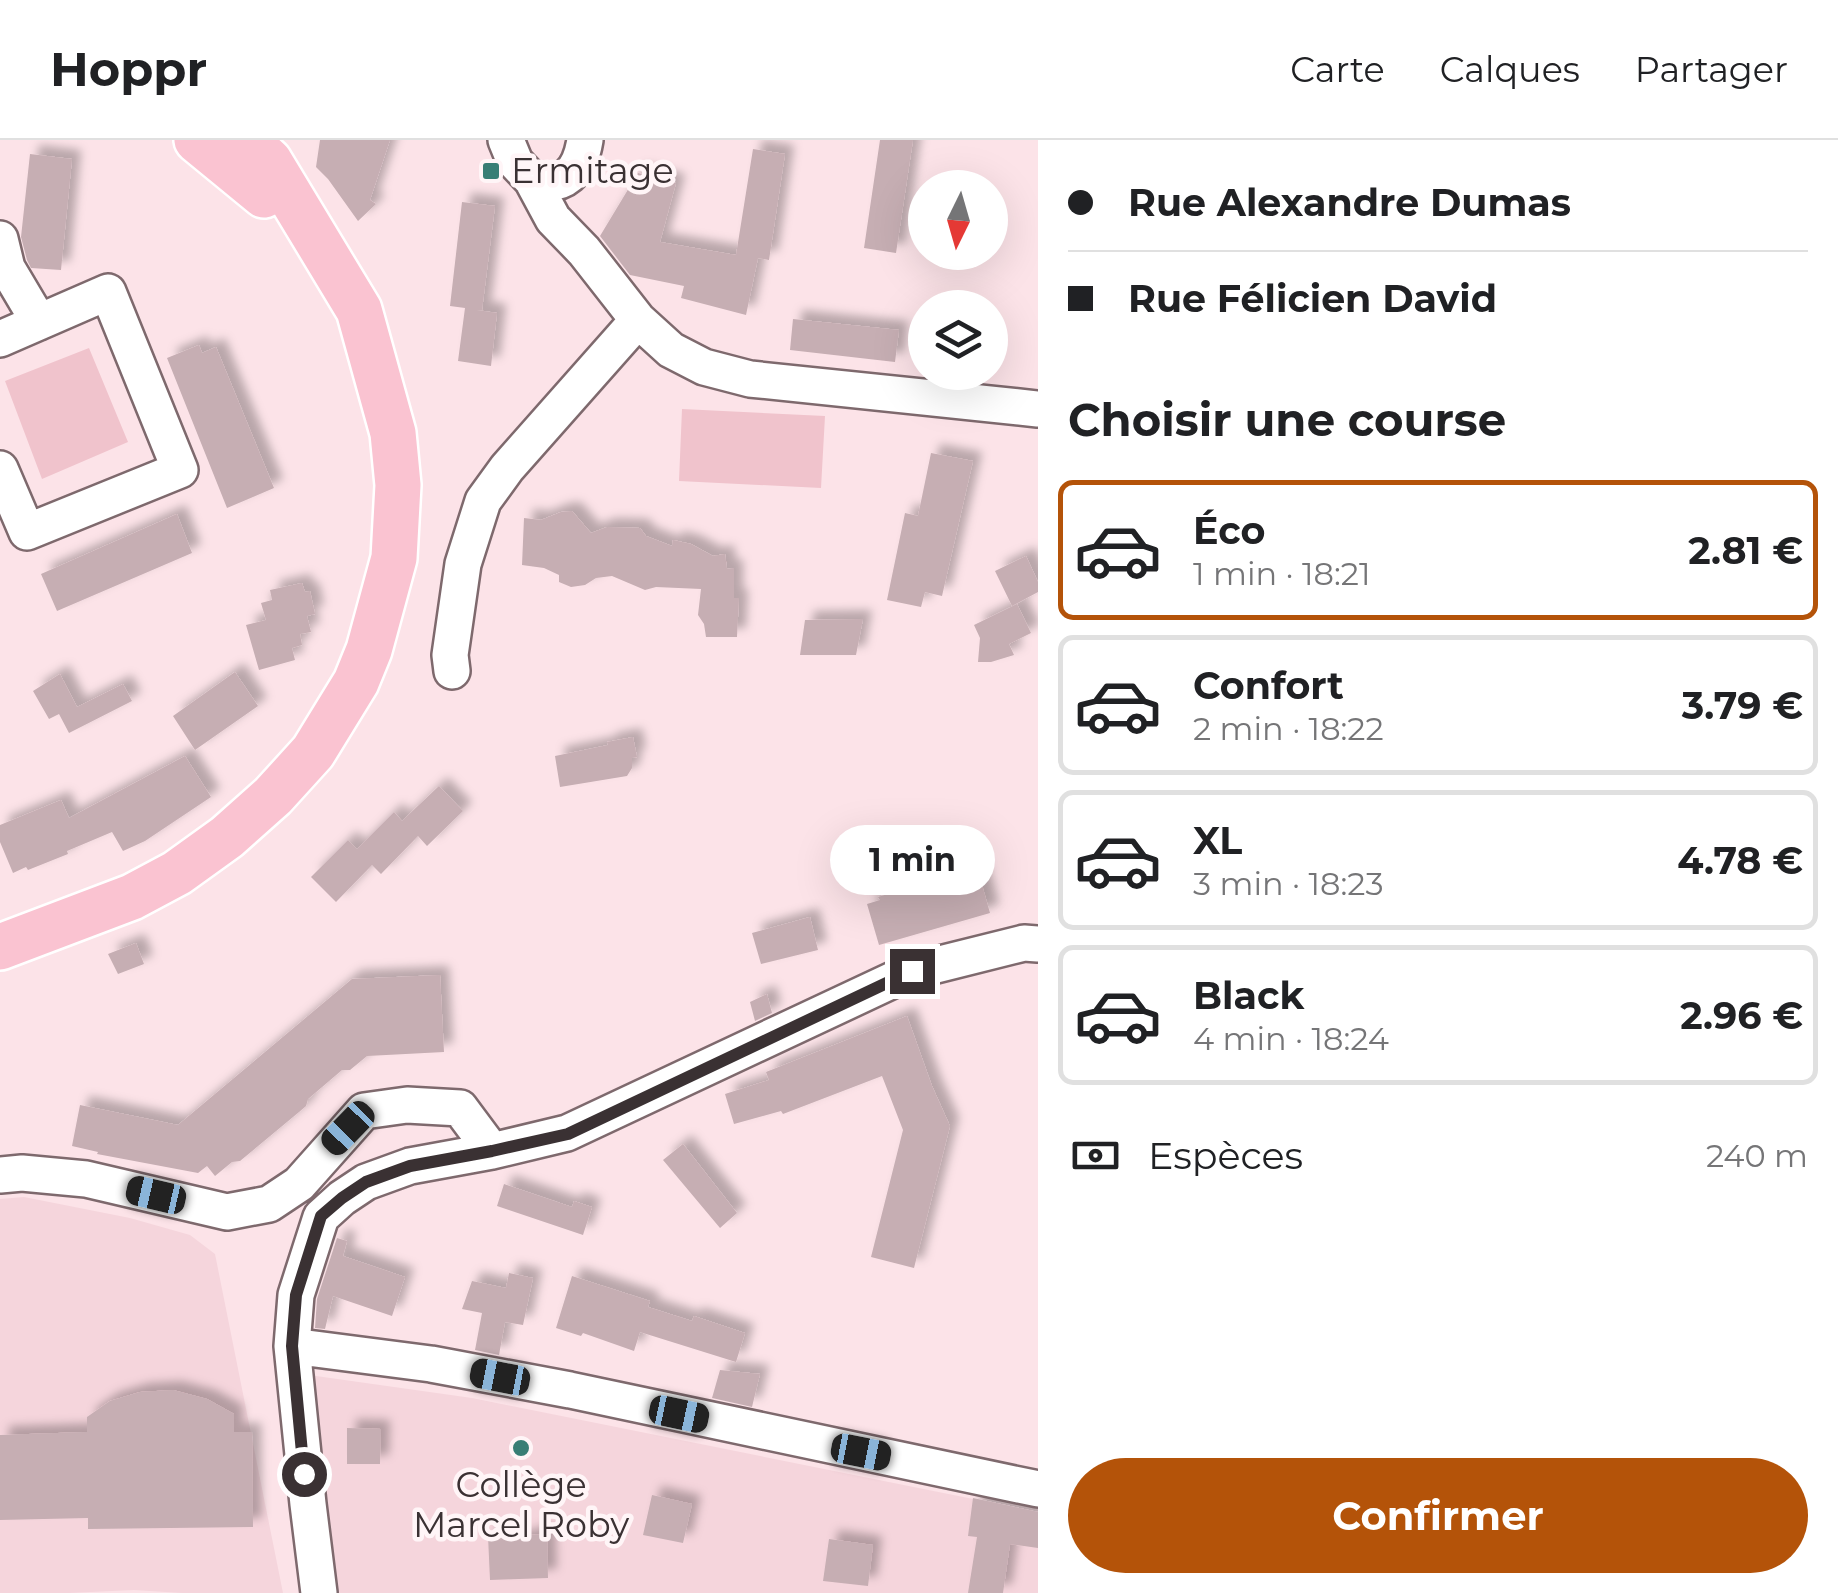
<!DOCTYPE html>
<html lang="fr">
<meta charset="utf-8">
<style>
body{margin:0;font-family:Montserrat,sans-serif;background:#f6f6f6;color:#202124;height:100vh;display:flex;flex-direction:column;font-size:38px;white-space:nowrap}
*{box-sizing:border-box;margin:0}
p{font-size:32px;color:#757577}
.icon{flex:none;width:55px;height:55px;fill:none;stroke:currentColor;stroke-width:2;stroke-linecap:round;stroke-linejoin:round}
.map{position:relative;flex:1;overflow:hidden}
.sheet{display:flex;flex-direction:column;background:#fff;width:800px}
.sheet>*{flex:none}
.banner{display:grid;align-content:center;height:220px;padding:0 30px;background:#fff}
.needle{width:65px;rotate:185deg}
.fabs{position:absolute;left:908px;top:30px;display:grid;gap:20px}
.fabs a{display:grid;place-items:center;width:100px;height:100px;border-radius:50%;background:#fff;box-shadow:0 10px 40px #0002;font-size:50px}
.end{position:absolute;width:45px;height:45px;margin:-22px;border:12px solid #3a3133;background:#fff;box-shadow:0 0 0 5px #fff}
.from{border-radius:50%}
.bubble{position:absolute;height:70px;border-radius:35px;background:#fff;box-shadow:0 10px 40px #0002;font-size:32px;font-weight:700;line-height:70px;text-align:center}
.car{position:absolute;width:30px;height:60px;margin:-30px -15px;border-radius:12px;box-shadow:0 0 8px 2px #0007;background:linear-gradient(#222 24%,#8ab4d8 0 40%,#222 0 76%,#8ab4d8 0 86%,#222 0)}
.banner b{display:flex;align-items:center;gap:35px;height:95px;font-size:38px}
.banner b+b{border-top:2px solid #e0e0e0}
.banner i{width:25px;height:25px;background:#202124}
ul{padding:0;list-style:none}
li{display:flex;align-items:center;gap:30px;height:140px;margin:0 20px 15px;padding:0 10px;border:5px solid #e0e0e0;border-radius:15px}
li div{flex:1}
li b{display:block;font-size:38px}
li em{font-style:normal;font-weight:700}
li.active{border-color:#b45309}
li>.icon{width:90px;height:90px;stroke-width:1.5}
h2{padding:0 30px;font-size:45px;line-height:120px}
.pay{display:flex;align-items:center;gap:25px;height:110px;padding:0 30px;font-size:38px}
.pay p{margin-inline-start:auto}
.cta{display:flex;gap:20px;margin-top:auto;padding:20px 30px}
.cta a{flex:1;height:115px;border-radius:60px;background:#b45309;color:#fff;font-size:40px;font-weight:700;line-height:115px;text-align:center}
header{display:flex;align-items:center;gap:60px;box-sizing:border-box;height:140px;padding:0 50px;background:#fff;border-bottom:2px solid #e0e0e0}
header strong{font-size:48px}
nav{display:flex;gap:55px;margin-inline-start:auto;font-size:35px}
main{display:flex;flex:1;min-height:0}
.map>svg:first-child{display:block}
.built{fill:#f5d5dc}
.green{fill:#f0c3cc}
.building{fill:#c6aeb3;filter:url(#shadow)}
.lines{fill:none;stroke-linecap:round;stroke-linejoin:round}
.minor-casing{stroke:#7e696d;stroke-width:40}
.major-casing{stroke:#fff;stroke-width:50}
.minor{stroke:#fff;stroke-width:35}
.major{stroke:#fac3d1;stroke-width:45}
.route{stroke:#3a3133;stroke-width:12}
.poi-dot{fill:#387e75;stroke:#fff5f7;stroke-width:4}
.labels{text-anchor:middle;stroke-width:9;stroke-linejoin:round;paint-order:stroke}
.poi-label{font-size:35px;fill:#3a3133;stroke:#fff5f7;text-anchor:start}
</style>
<header>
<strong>Hoppr</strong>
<nav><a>Carte</a><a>Calques</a><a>Partager</a></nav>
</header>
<main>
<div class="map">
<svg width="1038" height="1453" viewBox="0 0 1038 1453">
<defs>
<filter id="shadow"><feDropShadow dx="9" dy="-9" stdDeviation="5" flood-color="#0004"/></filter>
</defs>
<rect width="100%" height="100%" fill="#fce3e8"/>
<path class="built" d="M24,1057L130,1078L190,1095L215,1114L283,1453H182L134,1450L69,1453H0V1059Z
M309,1235L472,1258L1038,1372V1453H337Z"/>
<path class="green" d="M89,208L128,302L42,339L5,241Z
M682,269L825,276L821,348L679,341Z"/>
<path class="building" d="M320,0H390L370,60L376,64L358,81L328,39L316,27Z
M880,0H913L896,113L864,108Z
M753,9L785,14L769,120L758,118L746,175L681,158L684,146L630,135L600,96L638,33L676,43L660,102L736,115Z
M30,14L72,19L61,130L31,128L27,120L21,97Z
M462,62L495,66L482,170H477L497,173L491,226L458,221L465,168L450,166Z
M793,179L899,190L895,222L790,210Z
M199,205L202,213L216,207L274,348L227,368L167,218Z
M931,313L973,321L942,456L925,452L921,467L887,460L905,373L918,376Z
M572,371L591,393L607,387L640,388L646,396L672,406L673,400L691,404L713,416L725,414L727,429L734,428V458H739L737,497H706L704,484L698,475L701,449L656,447L645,450L612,436L596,438L585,445L571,447L559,442V435L544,428L522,425L524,378L541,380L561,372Z
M177,374L192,413L57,471L41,434Z
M1026,416L1038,442V452L1012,466L995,431Z
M302,443L305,452L310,451L315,474L307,476L311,492L300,494L302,505L292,508L295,520L259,530L246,485L266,480L261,463L272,460L270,450Z
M1017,464L1031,493L1009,504L1014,515L991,522H978L980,498L974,485Z
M863,479L856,515H800L805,480Z
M235,532L258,566L195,610L173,576Z
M60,534L77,567L123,544L132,561L69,593L59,574L49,579L33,551Z
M633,597L637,617L632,618V628L627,636L560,647L555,616L608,605L607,602Z
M185,616L211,657L145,701L123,711L112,692L67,711L68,714L28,730L26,727L13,733L0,702V685L61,660L69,678Z
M439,646L463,671L427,706L418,696L381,734L372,725L336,762L311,737L348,700L357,709L394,672L402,681Z
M978,731L990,773L879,805L867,764L880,760L878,757L898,751V748L943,734L944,737L964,732L965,735Z
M810,777L818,810L761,824L752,793Z
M136,803L144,824L118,834L108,814Z
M440,835L444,912L367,916L350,930H342L308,959L306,966L299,972L240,1021L232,1022L215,1036L207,1026L198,1033L97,1014L98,1012L72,1006L80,965L178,985L352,839Z
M767,854L772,873L755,881L750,862Z
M907,876L932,946L950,986L914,1128L871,1117L903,990L882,936L783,974L781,971L734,984L725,954L769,940L766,932Z
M683,1004L737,1073L720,1088L663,1020Z
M504,1044L572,1067L574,1061L592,1067L583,1095L497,1066Z
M337,1098L347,1101L343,1116L405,1137L392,1176L333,1156L325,1189L315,1188L317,1159Z
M509,1133L533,1138L523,1185L505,1182L499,1215L475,1210L482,1173L462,1169L472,1141L506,1148Z
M572,1136L650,1161L648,1167L692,1181L694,1176L745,1193L736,1222L640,1192L634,1211L583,1193L581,1196L556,1188Z
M720,1230L760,1234L752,1267L712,1258Z
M173,1250L207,1259L234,1274V1292H252L253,1387L88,1389V1378L0,1380V1295L87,1292V1277L110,1261L140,1252Z
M347,1288L381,1289L380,1324H347Z
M652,1355L692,1364L683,1403L643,1395Z
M973,1358L1038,1372V1408L1010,1404L1003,1453H968L977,1397L968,1396Z
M547,1394L548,1438L490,1440L488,1396L505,1395L508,1399H527L531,1395Z
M829,1399L873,1405L868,1446L823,1441Z"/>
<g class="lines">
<g class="minor-casing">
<path id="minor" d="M506,0L515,22L532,40L553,79L584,111L638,180L671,210L704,227L750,239L1038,269
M532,40C565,50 580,31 585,0
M0,99L7,128L39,182
M0,199L108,152L180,330L27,392L0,329
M452,531L450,515L463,424L483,361L507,328L638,180
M0,1035L22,1033L86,1039L227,1072L269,1064L299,1044L364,971L407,965L460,968L492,1011
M292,1206L431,1224L570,1250L1038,1349
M319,1453L308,1364L292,1206L296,1155L321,1077L342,1058L366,1042L410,1026L492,1011L567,993L912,831L1024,803L1038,804"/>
</g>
<g class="major-casing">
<path id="major" d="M197,0L264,55
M0,807L132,757L177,733L227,697L273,656L313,612L356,542L369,510L394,418L398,345L393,293L359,170L269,21L246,0"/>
</g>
<use href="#minor" class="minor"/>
<use href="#major" class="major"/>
</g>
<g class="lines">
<path class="route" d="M304,1334L292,1206L296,1155L321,1076L342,1058L366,1042L410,1026L492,1011L568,994L912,831"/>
</g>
<g class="poi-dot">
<rect x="481" y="21" width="20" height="20" rx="5"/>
<circle cx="521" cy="1308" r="10"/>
</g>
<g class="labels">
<g class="poi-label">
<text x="511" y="43">Ermitage</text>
<text x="521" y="1357" text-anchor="middle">Collège<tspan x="521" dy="40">Marcel Roby</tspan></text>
</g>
</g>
</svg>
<div class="fabs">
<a><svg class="needle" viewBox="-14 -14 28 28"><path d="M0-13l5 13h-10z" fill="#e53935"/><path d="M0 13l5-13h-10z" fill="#757577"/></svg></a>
<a><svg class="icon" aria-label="layers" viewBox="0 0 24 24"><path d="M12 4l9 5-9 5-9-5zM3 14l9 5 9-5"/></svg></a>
</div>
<i class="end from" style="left:304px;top:1334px"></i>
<i class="end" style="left:912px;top:831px"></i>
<div class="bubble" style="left:830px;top:685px;width:165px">1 min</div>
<i class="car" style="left:348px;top:988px;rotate:224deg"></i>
<i class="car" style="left:156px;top:1055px;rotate:283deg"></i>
<i class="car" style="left:500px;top:1237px;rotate:281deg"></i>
<i class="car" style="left:679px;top:1274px;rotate:102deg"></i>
<i class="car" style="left:861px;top:1312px;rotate:101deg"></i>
</div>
<section class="sheet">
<div class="banner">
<b><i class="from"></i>Rue Alexandre Dumas</b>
<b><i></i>Rue Félicien David</b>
</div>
<h2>Choisir une course</h2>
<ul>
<li class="active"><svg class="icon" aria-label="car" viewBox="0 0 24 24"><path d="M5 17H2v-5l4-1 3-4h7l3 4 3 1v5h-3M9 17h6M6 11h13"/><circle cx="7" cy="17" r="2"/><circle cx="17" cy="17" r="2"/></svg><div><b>Éco</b><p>1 min · 18:21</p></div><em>2.81 €</em></li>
<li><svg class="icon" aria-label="car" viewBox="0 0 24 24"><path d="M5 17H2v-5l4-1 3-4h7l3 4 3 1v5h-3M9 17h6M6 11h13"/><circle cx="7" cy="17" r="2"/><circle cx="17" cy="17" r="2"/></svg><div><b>Confort</b><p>2 min · 18:22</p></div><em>3.79 €</em></li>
<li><svg class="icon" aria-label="car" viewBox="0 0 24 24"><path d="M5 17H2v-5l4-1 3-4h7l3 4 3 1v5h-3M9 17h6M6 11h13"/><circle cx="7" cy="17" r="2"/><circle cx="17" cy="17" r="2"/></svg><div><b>XL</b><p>3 min · 18:23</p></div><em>4.78 €</em></li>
<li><svg class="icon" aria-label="car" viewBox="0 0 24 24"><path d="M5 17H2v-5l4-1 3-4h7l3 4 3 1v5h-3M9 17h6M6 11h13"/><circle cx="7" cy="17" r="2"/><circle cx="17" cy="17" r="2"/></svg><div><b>Black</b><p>4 min · 18:24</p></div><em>2.96 €</em></li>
</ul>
<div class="pay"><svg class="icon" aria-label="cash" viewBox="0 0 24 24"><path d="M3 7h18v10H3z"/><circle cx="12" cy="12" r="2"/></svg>Espèces<p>240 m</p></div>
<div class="cta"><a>Confirmer</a></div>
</section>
</main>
